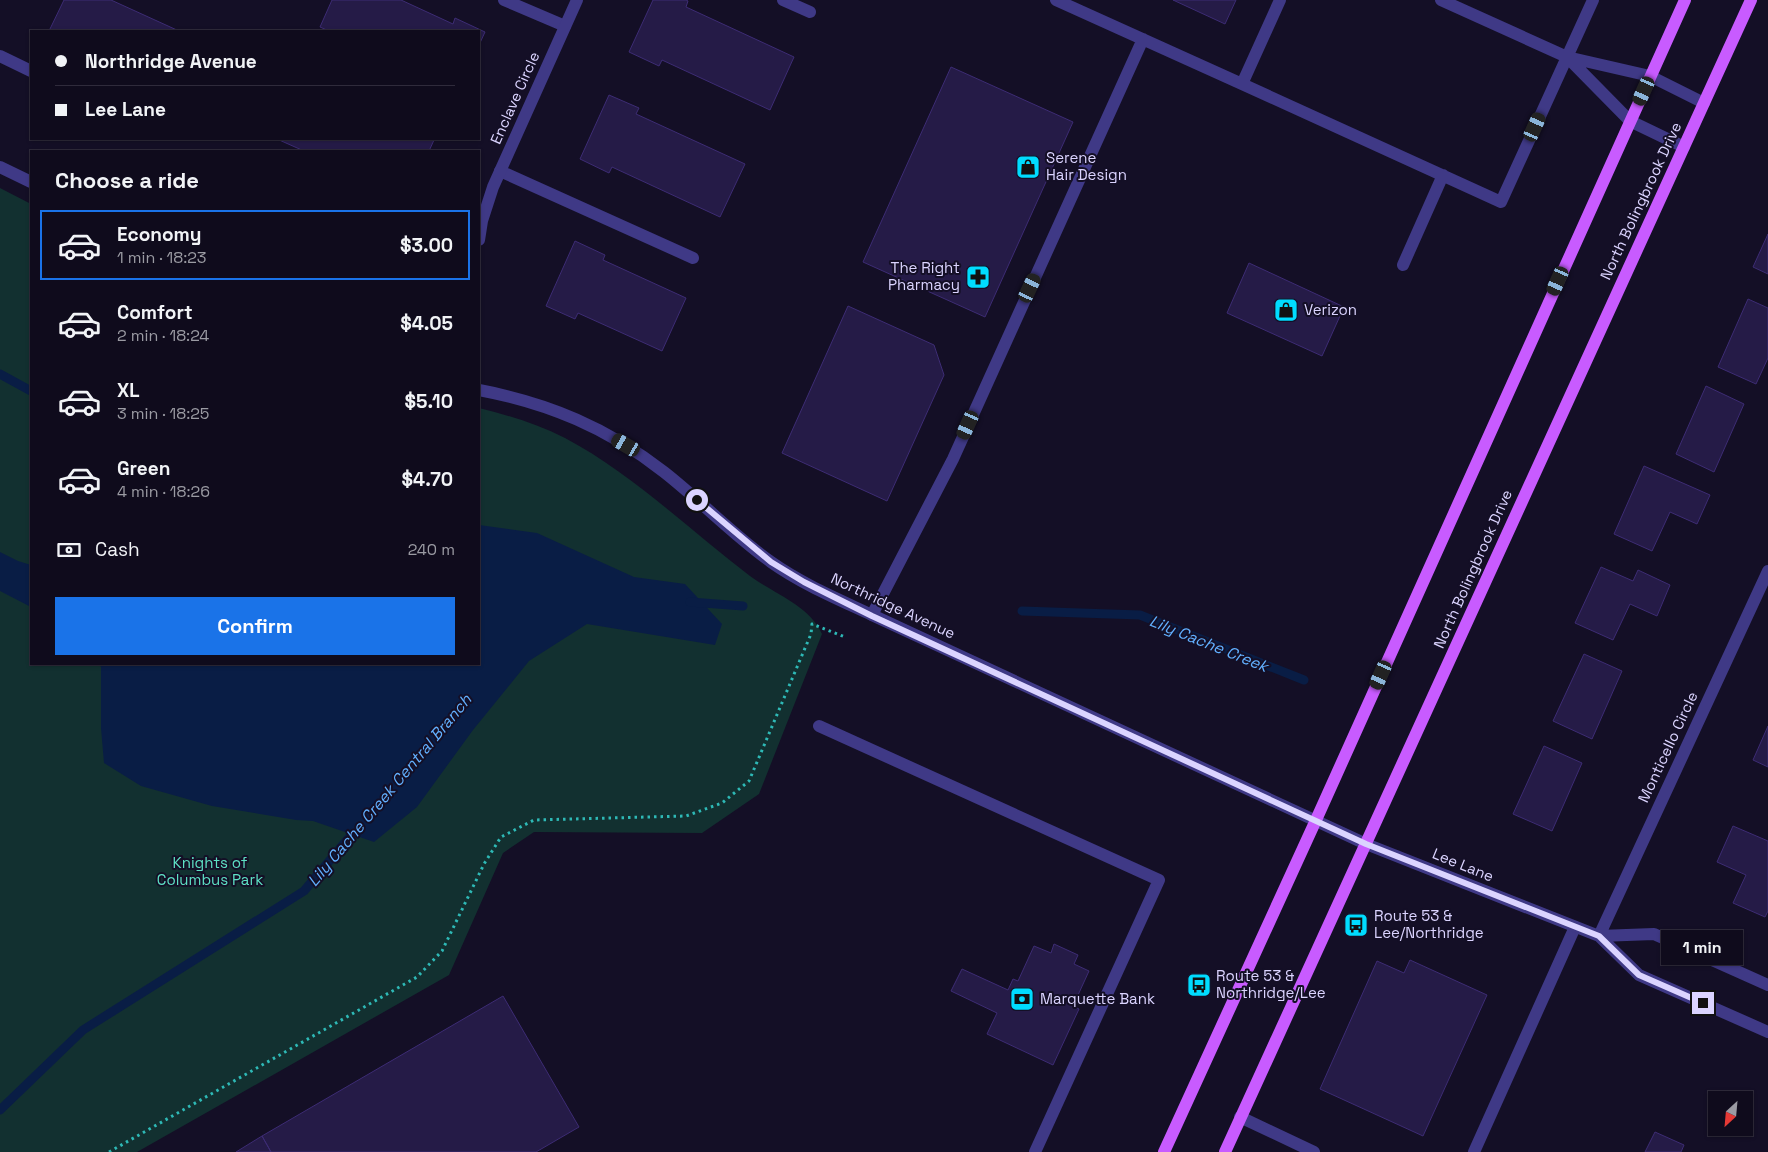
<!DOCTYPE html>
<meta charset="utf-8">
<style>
body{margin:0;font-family:"Space Grotesk",sans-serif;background:#181425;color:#f1f3f6;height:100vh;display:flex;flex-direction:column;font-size:19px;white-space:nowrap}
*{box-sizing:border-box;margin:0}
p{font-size:16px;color:#9b9ba3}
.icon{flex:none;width:28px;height:28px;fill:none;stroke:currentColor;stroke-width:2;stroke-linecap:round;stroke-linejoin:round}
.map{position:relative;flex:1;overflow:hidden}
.details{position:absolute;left:30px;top:150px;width:450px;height:515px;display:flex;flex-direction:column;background:#0f0b1c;border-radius:0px;box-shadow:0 1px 4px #0004,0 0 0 1px #2f2b3b}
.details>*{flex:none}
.hud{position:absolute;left:30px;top:30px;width:450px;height:110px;border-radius:0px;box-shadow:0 1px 4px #0004,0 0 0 1px #2f2b3b;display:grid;align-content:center;height:110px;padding:0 25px;background:#0f0b1c}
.needle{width:32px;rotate:206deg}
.fabs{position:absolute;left:1708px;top:1091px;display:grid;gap:10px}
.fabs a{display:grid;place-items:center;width:45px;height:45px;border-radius:0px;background:#0f0b1c;box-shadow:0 1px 4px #0004,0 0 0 1px #2f2b3b;font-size:25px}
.end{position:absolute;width:22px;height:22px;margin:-11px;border:6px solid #dbd4ff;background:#111;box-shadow:0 0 0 2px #111}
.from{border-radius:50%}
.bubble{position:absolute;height:35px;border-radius:0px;background:#0f0b1c;box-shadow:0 1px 4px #0004,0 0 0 1px #2f2b3b;font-size:16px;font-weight:700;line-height:35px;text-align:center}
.car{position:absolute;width:15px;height:30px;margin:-15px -8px;border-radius:6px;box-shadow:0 0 4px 1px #0007;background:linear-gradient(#222 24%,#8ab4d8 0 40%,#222 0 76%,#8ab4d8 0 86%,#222 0)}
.hud b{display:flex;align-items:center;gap:18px;height:48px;font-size:19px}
.hud b+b{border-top:1px solid #2f2b3b}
.hud i{width:12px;height:12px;background:#f1f3f6}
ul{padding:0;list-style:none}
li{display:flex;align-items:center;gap:15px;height:70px;margin:0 10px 8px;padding:0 15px;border:2px solid transparent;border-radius:0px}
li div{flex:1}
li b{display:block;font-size:19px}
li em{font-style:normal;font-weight:700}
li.current{border-color:#1a73e8}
li>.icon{width:45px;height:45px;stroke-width:1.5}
h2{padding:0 25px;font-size:22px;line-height:60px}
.pay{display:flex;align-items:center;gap:12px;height:55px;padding:0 25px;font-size:19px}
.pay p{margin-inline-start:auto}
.action{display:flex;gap:10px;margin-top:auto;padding:10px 25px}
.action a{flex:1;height:58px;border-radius:0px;background:#1a73e8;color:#fff;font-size:20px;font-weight:700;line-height:58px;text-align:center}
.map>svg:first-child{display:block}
.green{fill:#123030}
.water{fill:#091d45}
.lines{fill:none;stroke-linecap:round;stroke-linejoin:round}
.stream{stroke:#091d45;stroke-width:9}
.building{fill:#251b47;stroke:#3d2c74}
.path{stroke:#2eb9b6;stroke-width:3;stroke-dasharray:2.5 4;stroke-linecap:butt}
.service{stroke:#3f3986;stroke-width:12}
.minor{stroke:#3f3986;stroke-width:12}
.primary{stroke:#c85bff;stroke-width:12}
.route{stroke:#dbd4ff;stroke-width:6}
.labels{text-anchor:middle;stroke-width:4;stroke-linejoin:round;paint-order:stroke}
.street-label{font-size:15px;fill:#dbd4ff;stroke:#140f26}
.poi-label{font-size:15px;fill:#dbd4ff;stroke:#140f26;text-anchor:start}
.park-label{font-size:15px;fill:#5ee1c5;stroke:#140f26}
.water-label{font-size:16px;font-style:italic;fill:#62b0ff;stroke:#140f26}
</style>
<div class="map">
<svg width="1768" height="1152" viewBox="0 0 1768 1152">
<rect width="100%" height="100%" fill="#140f26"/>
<path class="green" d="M0,188L31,204V664H479V408C508,415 537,424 565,438C633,474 688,529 750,576C774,594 809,605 822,634L759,794L702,833L534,832L503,853L449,975L137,1152H0Z"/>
<path class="water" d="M479,525L537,533L634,577L685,584L722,624L715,645L587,624L529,661L473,730L417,807L374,842L313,821L296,820L212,806L141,786L104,763L101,728V667L99,664H479Z
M0,552L18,561L31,565V607L0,591Z"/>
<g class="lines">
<path class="stream" d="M0,374L31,391
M690,602L743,606
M1022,611L1140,615L1304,680
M0,1110L83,1030L304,891L358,827"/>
</g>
<path class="building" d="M64,0H111L179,31H49Z
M332,0H401L453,24L455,18L485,32L479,45V31H329L320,27Z
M653,0H686L688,1L686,7L794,57L770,110L662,60L659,66L629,52Z
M1173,0H1236L1225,24Z
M951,67L1073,122L985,317L863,262Z
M609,95L639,108L636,114L745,164L720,217L612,167L609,173L580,159Z
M277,139H430L434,140L429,151H304Z
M1768,234V274L1753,267Z
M575,241L605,255L603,260L686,298L662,351L578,313L575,319L546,306Z
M1249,263L1344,307L1322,356L1227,313Z
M1748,299L1768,308V358L1756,384L1718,367Z
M848,306L934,345L944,375L887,501L782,453Z
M1706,386L1744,404L1714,472L1676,454Z
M1644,466L1710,495L1697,524L1670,512L1652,551L1614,534Z
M1601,567L1633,581L1638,570L1670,585L1657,616L1630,604L1613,640L1575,623Z
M1584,654L1622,671L1592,739L1553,721Z
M1768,726V767L1753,760Z
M1544,746L1582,763L1552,831L1513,814Z
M1733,826L1768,841V911L1765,917L1733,903L1746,875L1717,862Z
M1054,944L1078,955L1074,964L1089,971L1073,1006L1079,1009L1053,1065L987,1034L997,1013L951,991L962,969L1008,990L1013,979L1018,981L1034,946L1051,953Z
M1410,960L1487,995L1423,1136L1320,1089L1377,961L1404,973Z
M503,996L579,1127L536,1152H271L262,1136Z
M1655,1132L1684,1145L1681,1152H1645Z
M262,1136L271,1152H236Z"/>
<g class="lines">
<path class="path" d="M109,1152L417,977L442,951L484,864L501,837L534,820L686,816L722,803L749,781L811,634L812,624L845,637"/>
<path class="service" d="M504,0L565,26
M783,0L810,12
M1056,0L1242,84L1280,0
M1441,0L1567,57L1650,76L1704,103
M0,56L31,71
M1567,57L1630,121L1684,147
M1242,84L1501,202L1593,0
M500,171L693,258
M1403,265L1443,175
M872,615L953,459L1143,39
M819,726L1159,880L1035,1152
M1240,1117L1314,1152
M1474,1152L1575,927"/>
<path class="minor" d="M0,167L31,182
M479,240L482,221L493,187L577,0
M479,390C548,403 608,428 664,472C701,501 733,535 771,562C802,584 838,599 872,615L1366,844L1599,936L1639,975L1768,1032
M1599,936L1768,571
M1599,936L1654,934L1768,985"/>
<path class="primary" d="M1164,1152L1316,820L1685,0
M1225,1152L1751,0"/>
</g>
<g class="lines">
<path class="route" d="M697,500L771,562L804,582L872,616L1366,844L1599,936L1639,975L1703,1003"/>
</g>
<defs>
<g id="shop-square" transform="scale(1.25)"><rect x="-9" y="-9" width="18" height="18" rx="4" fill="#00dcff" stroke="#140f26"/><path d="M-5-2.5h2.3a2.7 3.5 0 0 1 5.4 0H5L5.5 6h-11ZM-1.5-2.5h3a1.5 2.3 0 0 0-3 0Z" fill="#111"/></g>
<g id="pharmacy-square" transform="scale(1.25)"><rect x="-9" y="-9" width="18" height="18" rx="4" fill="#00dcff" stroke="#140f26"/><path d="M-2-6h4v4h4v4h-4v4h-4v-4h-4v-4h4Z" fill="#111"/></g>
<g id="bus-square" transform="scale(1.25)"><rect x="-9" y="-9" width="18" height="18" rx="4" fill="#00dcff" stroke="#140f26"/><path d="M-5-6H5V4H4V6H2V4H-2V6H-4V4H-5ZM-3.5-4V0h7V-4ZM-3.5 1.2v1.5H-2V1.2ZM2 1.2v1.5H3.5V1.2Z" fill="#111"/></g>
<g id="bank-square" transform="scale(1.25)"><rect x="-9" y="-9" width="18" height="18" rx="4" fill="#00dcff" stroke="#140f26"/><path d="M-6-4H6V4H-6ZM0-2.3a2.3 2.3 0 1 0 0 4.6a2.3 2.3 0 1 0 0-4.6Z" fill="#111"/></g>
</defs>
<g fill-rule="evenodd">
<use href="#shop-square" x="1028" y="167"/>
<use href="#pharmacy-square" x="978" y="277"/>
<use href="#shop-square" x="1286" y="310"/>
<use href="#bus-square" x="1356" y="925"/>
<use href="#bus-square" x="1199" y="985"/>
<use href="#bank-square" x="1022" y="999"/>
</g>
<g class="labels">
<g class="street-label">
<text transform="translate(515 98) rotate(-66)" y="5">Enclave Circle</text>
<text transform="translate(1641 201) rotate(-65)" y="5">North Bolingbrook Drive</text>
<text transform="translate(1473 569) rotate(-66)" y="5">North Bolingbrook Drive</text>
<text transform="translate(893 606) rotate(25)" y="5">Northridge Avenue</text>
<text transform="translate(1668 747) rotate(-65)" y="5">Monticello Circle</text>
<text transform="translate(1463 865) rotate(22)" y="5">Lee Lane</text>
</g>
<g class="poi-label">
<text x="1046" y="163">Serene<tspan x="1046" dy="17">Hair Design</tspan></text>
<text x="960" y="273" text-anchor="end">The Right<tspan x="960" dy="17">Pharmacy</tspan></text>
<text x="1304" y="315">Verizon</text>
<text x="1374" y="921">Route 53 &amp;<tspan x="1374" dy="17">Lee/Northridge</tspan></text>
<text x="1216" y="981">Route 53 &amp;<tspan x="1216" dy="17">Northridge/Lee</tspan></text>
<text x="1040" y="1004">Marquette Bank</text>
</g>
<g class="park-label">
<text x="210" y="868">Knights of<tspan x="210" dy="17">Columbus Park</tspan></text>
</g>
<g class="water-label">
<text transform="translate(1209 643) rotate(22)" y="6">Lily Cache Creek</text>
<text transform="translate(389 790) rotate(-50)" y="6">Lily Cache Creek Central Branch</text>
</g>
</g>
</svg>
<div class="fabs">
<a><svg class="needle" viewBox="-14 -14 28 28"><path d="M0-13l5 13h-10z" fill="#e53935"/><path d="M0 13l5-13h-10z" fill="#9b9ba3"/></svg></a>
</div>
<i class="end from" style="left:697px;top:500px"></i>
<i class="end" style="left:1703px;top:1003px"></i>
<div class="bubble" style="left:1661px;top:930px;width:82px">1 min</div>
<i class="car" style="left:1644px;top:91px;rotate:204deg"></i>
<i class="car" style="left:1535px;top:127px;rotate:24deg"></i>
<i class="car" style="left:1558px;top:281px;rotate:204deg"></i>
<i class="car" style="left:1030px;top:288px;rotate:25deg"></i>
<i class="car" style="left:968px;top:425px;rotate:204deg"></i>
<i class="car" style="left:626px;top:445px;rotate:300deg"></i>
<i class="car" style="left:1381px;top:675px;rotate:204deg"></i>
<div class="hud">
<b><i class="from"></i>Northridge Avenue</b>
<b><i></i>Lee Lane</b>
</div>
<section class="details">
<h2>Choose a ride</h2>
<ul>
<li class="current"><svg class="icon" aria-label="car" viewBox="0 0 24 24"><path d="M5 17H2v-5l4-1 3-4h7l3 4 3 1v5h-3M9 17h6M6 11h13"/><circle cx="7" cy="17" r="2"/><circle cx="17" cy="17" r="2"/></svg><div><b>Economy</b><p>1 min · 18:23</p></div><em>$3.00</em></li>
<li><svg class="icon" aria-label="car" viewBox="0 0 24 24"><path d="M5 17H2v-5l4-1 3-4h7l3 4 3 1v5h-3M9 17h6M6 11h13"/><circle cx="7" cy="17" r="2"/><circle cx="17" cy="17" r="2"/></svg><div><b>Comfort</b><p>2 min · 18:24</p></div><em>$4.05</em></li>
<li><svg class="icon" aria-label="car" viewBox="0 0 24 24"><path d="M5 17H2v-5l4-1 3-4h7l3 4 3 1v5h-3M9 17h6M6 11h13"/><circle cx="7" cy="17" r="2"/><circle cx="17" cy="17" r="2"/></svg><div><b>XL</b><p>3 min · 18:25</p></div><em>$5.10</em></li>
<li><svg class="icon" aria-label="car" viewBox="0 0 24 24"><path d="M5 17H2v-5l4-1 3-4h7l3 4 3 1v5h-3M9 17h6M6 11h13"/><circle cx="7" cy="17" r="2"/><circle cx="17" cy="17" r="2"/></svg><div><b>Green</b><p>4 min · 18:26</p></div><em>$4.70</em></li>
</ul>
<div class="pay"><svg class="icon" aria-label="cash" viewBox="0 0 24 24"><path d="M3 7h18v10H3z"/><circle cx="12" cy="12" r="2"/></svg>Cash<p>240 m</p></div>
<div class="action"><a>Confirm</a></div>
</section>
</div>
